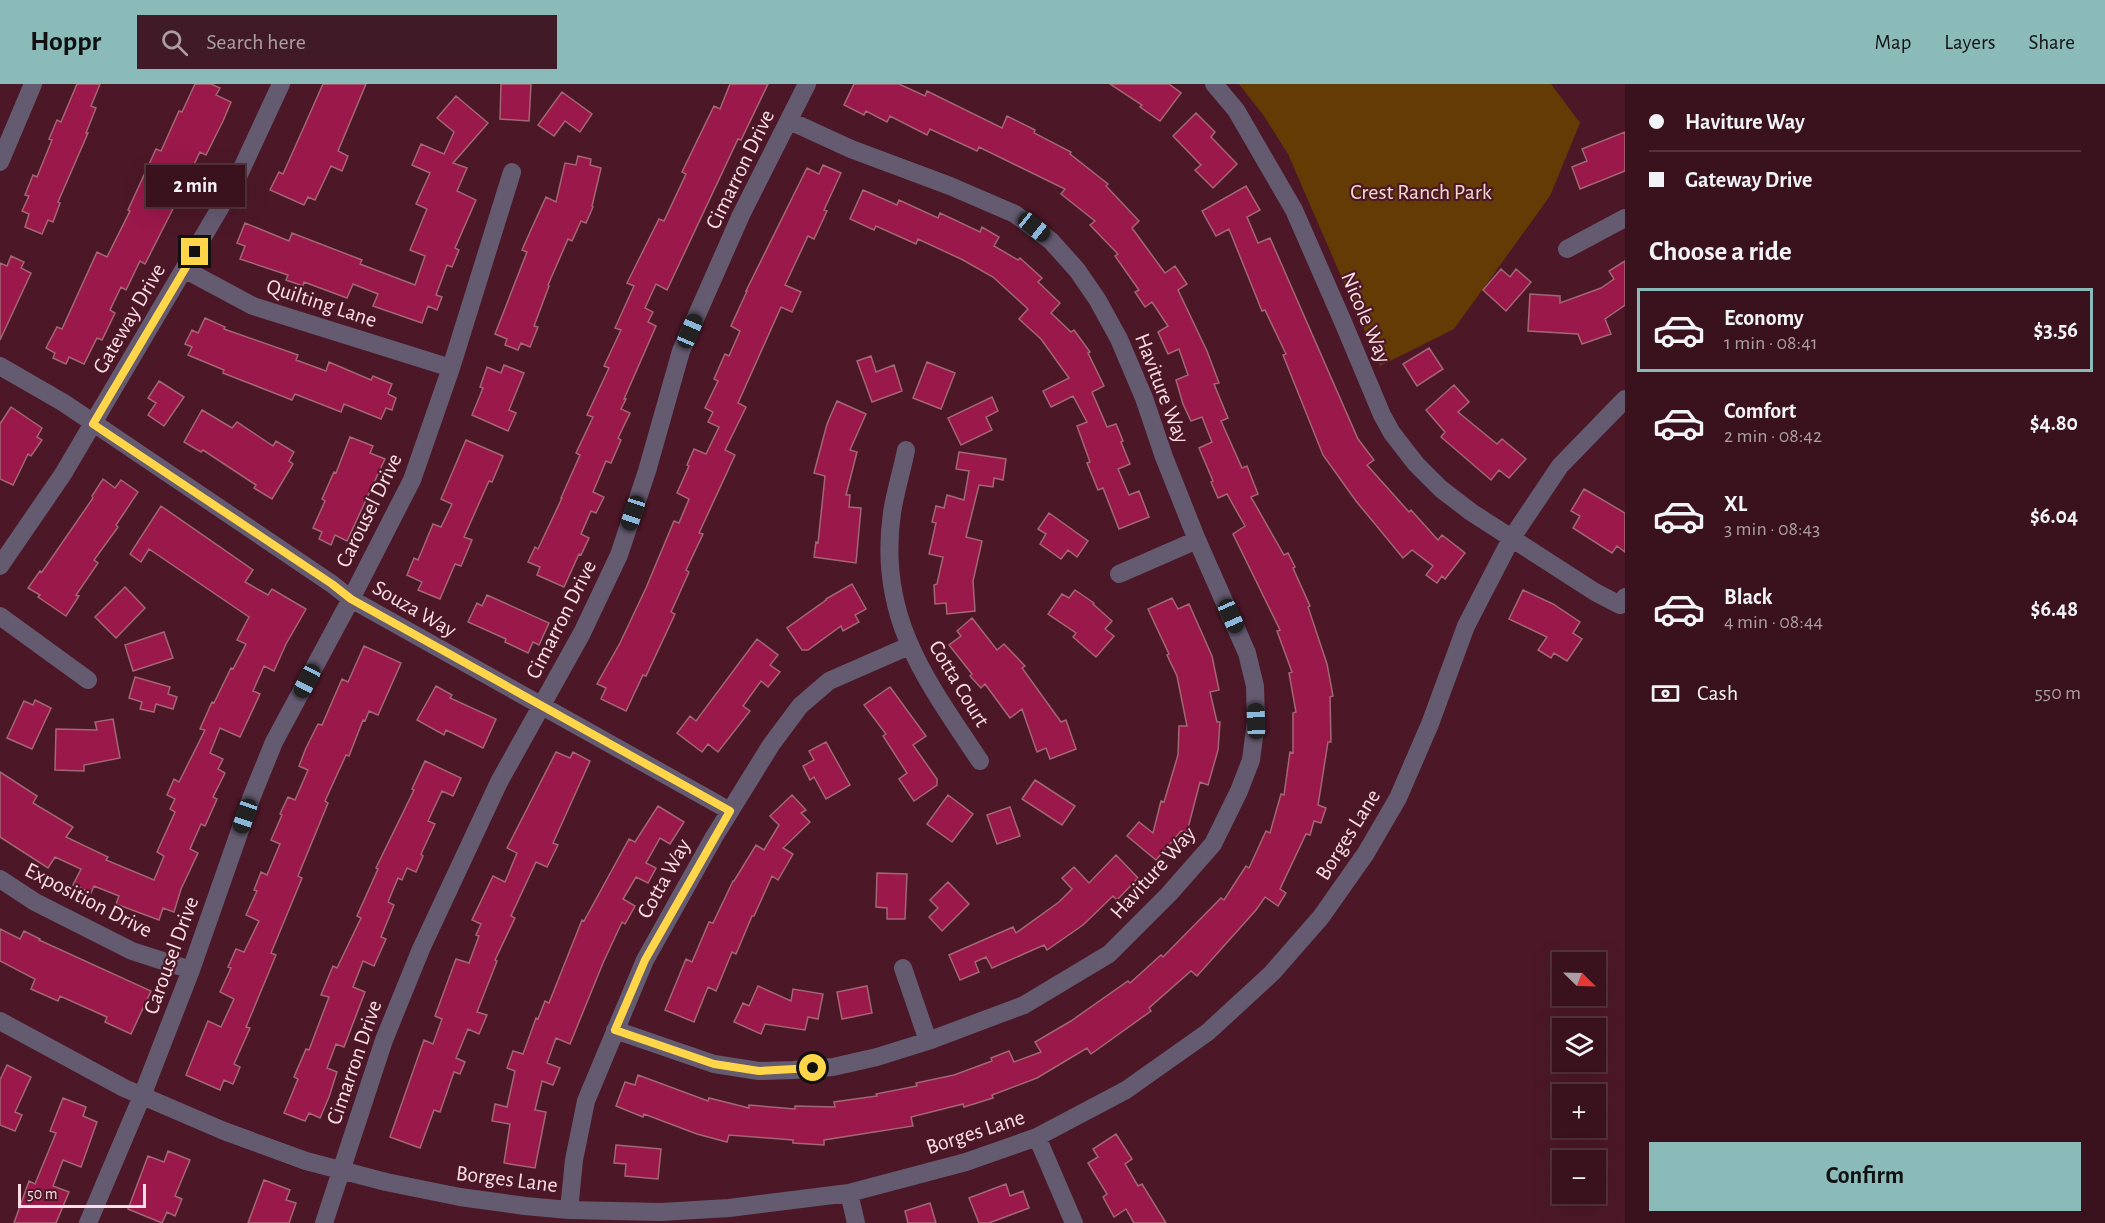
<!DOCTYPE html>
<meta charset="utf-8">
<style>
body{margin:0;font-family:"Alegreya Sans",sans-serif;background:#401b27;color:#f1f3f6;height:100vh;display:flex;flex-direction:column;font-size:22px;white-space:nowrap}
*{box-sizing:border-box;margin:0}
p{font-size:20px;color:#ab9ea4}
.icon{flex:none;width:33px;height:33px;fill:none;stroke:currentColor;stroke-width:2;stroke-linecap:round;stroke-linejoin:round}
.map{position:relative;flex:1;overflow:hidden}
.sheet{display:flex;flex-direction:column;background:#39121e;width:480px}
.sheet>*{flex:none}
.guide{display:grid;align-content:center;height:132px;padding:0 24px;background:#39121e}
.needle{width:39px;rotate:113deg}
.tools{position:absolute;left:1552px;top:868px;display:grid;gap:12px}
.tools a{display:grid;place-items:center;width:54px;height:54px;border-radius:0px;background:#39121e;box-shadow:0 6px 24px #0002,0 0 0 2px #53323c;font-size:30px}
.scale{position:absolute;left:18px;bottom:15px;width:128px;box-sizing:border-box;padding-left:6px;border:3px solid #fcdfe5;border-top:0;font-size:16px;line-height:21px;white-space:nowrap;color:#fcdfe5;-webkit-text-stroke:4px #4c1828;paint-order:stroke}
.end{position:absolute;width:27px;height:27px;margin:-14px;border:8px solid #ffd54a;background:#111;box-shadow:0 0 0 3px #111}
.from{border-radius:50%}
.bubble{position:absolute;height:42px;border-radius:0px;background:#39121e;box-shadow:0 6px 24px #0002,0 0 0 2px #53323c;font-size:20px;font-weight:700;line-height:42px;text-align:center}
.car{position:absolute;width:18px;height:36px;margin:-18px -9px;border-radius:8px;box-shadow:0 0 4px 2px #0007;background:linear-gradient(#222 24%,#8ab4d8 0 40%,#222 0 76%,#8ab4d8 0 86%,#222 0)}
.guide b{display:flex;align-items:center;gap:21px;height:57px;font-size:22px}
.guide b+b{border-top:2px solid #53323c}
.guide i{width:15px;height:15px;background:#f1f3f6}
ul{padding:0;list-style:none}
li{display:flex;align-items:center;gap:18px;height:84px;margin:0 12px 9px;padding:0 12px;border:3px solid transparent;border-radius:0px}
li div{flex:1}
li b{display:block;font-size:22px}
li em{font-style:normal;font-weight:700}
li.active{border-color:#8bbbb9}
li>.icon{width:54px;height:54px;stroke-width:1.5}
h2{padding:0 24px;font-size:27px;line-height:72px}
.pay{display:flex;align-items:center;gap:15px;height:66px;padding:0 24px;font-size:22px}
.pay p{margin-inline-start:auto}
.action{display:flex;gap:12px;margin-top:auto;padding:12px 24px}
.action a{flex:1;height:69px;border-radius:0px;background:#8bbbb9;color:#111;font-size:24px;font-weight:700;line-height:69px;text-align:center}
header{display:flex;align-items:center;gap:36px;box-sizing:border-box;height:84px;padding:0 30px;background:#8bbbb9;color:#111}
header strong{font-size:28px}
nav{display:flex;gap:33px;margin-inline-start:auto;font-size:21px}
.search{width:420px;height:54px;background:#401b27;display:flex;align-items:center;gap:15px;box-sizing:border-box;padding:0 21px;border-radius:0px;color:#ab9ea4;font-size:22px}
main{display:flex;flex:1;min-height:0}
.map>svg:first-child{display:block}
.green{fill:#653b05}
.building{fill:#9a184a;stroke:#a36674;stroke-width:1.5}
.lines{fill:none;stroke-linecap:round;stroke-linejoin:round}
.minor{stroke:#655b71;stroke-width:18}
.route{stroke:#ffd54a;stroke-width:8}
.labels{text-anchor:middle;stroke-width:4.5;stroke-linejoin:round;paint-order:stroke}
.street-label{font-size:22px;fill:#fcdfe5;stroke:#4c1828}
.park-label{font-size:22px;fill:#f3dbc6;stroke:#4c1828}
</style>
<header>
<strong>Hoppr</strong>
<div class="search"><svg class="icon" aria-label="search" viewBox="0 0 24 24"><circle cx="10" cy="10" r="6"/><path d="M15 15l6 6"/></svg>Search here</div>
<nav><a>Map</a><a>Layers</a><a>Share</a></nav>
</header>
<main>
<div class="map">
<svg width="1625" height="1139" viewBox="0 0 1625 1139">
<rect width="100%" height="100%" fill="#4c1828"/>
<path class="green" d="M1239,0H1551L1580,39L1550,112L1454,245L1380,282L1288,70L1264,32Z"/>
<path class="building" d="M77,0H100L91,22L96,24L86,49H88L58,118L60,119L53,138L48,136L42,150L25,143L29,130L22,127L29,112L25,111L33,91L37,93L52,56L49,55L57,36L61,38Z
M195,0H211L220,4L216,11L231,18L223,37L206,71L200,68L189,91L193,93L185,109L182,107L145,180L140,177L126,206L121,203L110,226L115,229L102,256L97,254L84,280L69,273L66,280L53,274L55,269L46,264L57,243L62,245L97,168L107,173L130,127L128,126L156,65L161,67L179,27L182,28Z
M323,0H366L338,67L348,72L342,87L331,82L315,116L308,113L304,121L270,106L279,88L283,90Z
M501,0H531L529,37L500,35Z
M730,0H768L741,56L738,55L667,206L656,200L645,224L653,228L648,238L656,242L624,315H626L621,325L630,329L618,354L621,356L611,379L606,377L593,408L604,413L596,429L591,427L581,450L589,454L581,471L579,470L564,503L537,491L540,483L528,478L535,463L538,465L562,414H561L580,371L576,369L593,333L587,331L609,284L604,282L621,246L615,244L634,202L627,199L659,135L664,137L686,90L682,88L714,22L720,25Z
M854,0H899L925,12L927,7L1002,44L1007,32L1035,46L1034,49L1071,68L1070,70L1108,100L1106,102L1139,137L1132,144L1165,189L1175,182L1187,200L1178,206L1207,267L1219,299L1214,300L1228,334L1221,337L1242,384L1247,382L1258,410L1251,413L1284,471L1288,469L1295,483L1293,484L1310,522L1308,523L1327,580L1333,612L1330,613L1331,658H1328L1318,721L1326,724L1321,739L1314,737L1310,751L1306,750L1280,805L1286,809L1278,822L1265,813L1256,826L1197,892L1191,887L1149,924L1151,927L1091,970L1087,964L1037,994L992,1011L993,1014L964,1023L963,1020L911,1033L913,1042L824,1056V1061L793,1059V1056L729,1051L727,1058L697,1050L644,1030L643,1033L616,1022L625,998L635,1001L638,991L708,1017L709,1014L749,1024V1021L795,1025V1022L835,1023L834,1018L877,1012L876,1010L917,1002L916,999L954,991L992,977L991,974L1009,967L1014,978L1041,968L1035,958L1071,937L1128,897L1130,899L1161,871L1163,873L1221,814L1224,816L1246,782L1249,784L1266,747L1270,749L1281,710L1284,711L1290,668L1293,669V629L1296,628L1289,589L1292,588L1277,547L1280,546L1233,450L1245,442L1227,410L1218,414L1211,398L1213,397L1199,364L1212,358L1202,333L1191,337L1183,320L1176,296L1188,291L1179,265L1168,270L1158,248L1168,242L1152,218L1145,223L1135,208L1139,206L1115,172L1118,170L1090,141L1095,137L1061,110L1065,105L979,63L977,67L930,45L927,51L890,32L887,38L866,27L864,31L844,21Z
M1110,0H1169L1181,9L1160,37L1140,23L1142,21Z
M562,8L592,30L580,48L565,37L554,52L538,41Z
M456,12L488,39L453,79L467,84L457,107L476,116L455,164L459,166L452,183L447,181L436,211L442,213L437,226L428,222L422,239L373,222L378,210L353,200L347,214L304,198L303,202L286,196L288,191L240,175L245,162L237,159L245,139L289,157L292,149L362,176L360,180L415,201L425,172L410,166L427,125L416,120L430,89L412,81L421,60L444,70L454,48L437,34Z
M1196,29L1215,48L1211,53L1237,80L1213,104L1195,86L1201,81L1173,52Z
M1625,48V87L1580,105L1572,83L1587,77L1582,65Z
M578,72L591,75L590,81L601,84L592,122L593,123L586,139L581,137L572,157L568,155L548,201L549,202L534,242L538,243L530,263L521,259L518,266L505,261L507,255L495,250L527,168L522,166L530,148L546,113L556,118L565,79L576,81Z
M823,81L841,89L824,126L827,127L814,155L808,152L785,201L801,208L792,228L781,223L738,319L746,323L725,366L735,371L699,449L703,450L686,486L689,488L671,528L675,530L646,592L643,591L626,627L601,615L606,604L597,600L620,559L646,504L674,437L679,439L689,415L677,409L689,382L687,381L694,365L706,370L719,343L708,338L713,328L705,324L718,297L714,295L725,270L729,272L740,247L731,242L747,207H746L807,84L819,90Z
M1246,102L1260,126L1247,133L1258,159L1270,154L1358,355L1374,376L1367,381L1409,428L1411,426L1438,456L1442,451L1465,469L1445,495L1442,492L1437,499L1426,491L1433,482L1412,466L1403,474L1356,417L1323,371L1283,271L1286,270L1265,226L1262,227L1229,145L1216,152L1202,127Z
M863,106L897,121L899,116L938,134L940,129L980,148L982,143L999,153L994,162L1018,176L1020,174L1042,194L1038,198L1060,219L1051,229L1071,248L1074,246L1090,268L1088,269L1104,302L1092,308L1107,343L1116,340L1123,357L1121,358L1130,380L1118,385L1129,411L1139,407L1149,433L1119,445L1103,404L1098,406L1087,379L1090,378L1077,342L1087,338L1073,312L1051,323L1043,307L1069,294L1041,255L1019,235L1028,225L993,193L963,176L918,155L916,160L876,142L874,146L850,135Z
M11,172L24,178L21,184L31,189L0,256V179L7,182Z
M1625,177V221L1605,235L1611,250L1582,260L1578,250L1528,247L1530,210L1560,212V219L1601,204L1614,195L1609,187Z
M1501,185L1510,193L1516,185L1531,198L1506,227L1483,206Z
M205,234L225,243L224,245L298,271L296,276L326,287L329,278L371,296L373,292L392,300L388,310L396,314L392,326L386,324L381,335L344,320L341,328L295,310L292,316L223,289L224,286L188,271L192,263L185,260L192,246L198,249Z
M1429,264L1443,285L1417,302L1403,280Z
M871,272L876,288L894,281L902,307L872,318L857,277Z
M927,278L955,289L941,325L913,314Z
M504,281L524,289L509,326L516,329L508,347L472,331L483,304L480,303L487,283L501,289Z
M159,297L184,313L164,342L148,331L156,319L148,314Z
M1454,301L1469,318L1458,328L1497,360L1502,355L1526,375L1509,394L1499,386L1491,396L1441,353L1445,348L1426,326Z
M992,313L998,327L986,333L992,346L961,361L948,334Z
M837,317L866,330L850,366L857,368L846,411H850L849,423L861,424L856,479L814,473L816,458L818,459L825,392L814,389L827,340Z
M11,323L42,344L37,353L42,356L31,372L28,370L13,401L0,395V340Z
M202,326L232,344L237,338L273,362L276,357L294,368L289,377L293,380L272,415L254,404L256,401L203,366L201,368L184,358Z
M350,353L373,362L370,369L385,375L347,457L335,451L331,461L319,455L322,448L313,444L325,417L322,415L334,388L336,389Z
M466,356L503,372L492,398L489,397L464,453L472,456L461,482L455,480L440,515L418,506L422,498L407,491L414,474L418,476L433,440L441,443L452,420L441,415Z
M959,368L1006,375L1003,396L994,394L993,403L979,401L966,453L982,457L973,497L975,527L947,530L946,519L935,520L934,501L937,500L943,473L929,470L936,439L932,438L936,422L944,424L947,411L964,416L969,387L956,385Z
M103,395L115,404L121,396L138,408L116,441L118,443L94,476L98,479L76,511L79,512L66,532L38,513L40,511L28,504L40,487L42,488L93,414L92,412Z
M1584,405L1625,429V468L1617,462L1612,469L1573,444L1580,432L1571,427Z
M161,422L253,486L245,498L268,511L272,505L306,525L286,560L274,587L264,582L253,607L260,610L240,653L220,644L210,669L223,675L218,685L225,689L213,713L217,715L205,742L201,740L190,765L198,769L181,805L174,828L163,824L159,836L116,820L119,812L94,802L91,809L73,801L81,785L55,773L48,784L0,753V688L37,712L33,719L73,743L66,753L108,773L106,776L154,796L164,772L157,768L175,728L170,725L175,715L167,711L174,695L179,698L205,646L200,645L212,618L214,619L231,584L233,585L246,560L237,556L249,533L149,465L141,478L130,470Z
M1049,429L1088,457L1077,473L1068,466L1061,475L1040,460L1046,450L1038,445Z
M852,500L866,525L855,531L859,538L843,547L841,542L808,566H802L787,544L826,516V515Z
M125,503L145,524L116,554L95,533Z
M1075,506L1094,519L1093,520L1112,537L1105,545L1114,552L1096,573L1073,553L1076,549L1048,530L1062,510L1069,514Z
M1523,506L1553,520L1580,538L1573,549L1582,555L1567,577L1554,569L1551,574L1538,566L1547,553L1509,535Z
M487,511L549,539L539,561L533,558L528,569L505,558L506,555L468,538L477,519L482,522Z
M1172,514L1178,525L1189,520L1212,572L1219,606L1210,608L1217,638H1220L1218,666L1208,701L1200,698L1187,748L1181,747L1156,776L1127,752L1139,738L1153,749L1161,717L1164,718L1178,671L1179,642H1187L1177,592L1167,571L1169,570L1148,525Z
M972,534L997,566L1004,560L1025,582L1022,584L1061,638L1066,636L1076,665L1050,675L1046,664L1037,668L1022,625L1010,634L985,600L981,604L970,592L972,590L949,561L961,552L957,547Z
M164,548L173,574L133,587L125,561Z
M757,555L778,571L770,581L780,588L768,603L761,597L743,622L750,627L718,668L708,660L702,668L677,649L690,632L696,637Z
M364,562L401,579L378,631L369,627L365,637L363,636L349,672L346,671L325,717L328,719L298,792L302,794L271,869L276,871L246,943L250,944L234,980L240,983L233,1000L224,996L220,1006L186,991L208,937L221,943L234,915L220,908L231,884L228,883L236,865L244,868L259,837L246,831L257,807L254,806L261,788L267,791L280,760L271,756L282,731L280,730L288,713L295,716L308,686L299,682L306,664L318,640L322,641L342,595L348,598Z
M135,593L170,603L168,610L177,613L173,625L156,620L154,628L140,625L142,618L129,614Z
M436,602L452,611L450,614L496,635L483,664L446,646L444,651L417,636Z
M890,603L926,652L913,661L937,695V701L914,717L899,695L907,689L883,652L886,650L864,621Z
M35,616L51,624L32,665L7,654L24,617L33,621Z
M113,635L120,674L84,681V687L55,686L56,645L97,646L95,638Z
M826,658L850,701L826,715L814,693L810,696L803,682L814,676L809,667Z
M556,668L570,674L573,668L590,677L553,759L558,761L547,783L536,778L511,832L515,834L495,876L497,877L477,928L487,931L479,950L468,945L456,974L465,978L460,990L454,988L440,1028L434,1026L420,1064L390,1053L424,956L433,960L442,935L435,932L456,875L469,879L479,852L476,851L481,840L472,836L493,792L505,798L517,769L507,764Z
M425,677L461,694L453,712L442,707L428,737L435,740L421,770L423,772L416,788L407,784L402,796L398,794L388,818L394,821L381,853L386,855L374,882L363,877L353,903L365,908L344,963L336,960L327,984L337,988L329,1013L320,1034L309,1029L305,1037L284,1029L298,995L294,993L306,965L309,966L329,913L321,911L333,882L337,884L361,834L357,832L378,785L376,784L414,706L412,705Z
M1035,696L1075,722L1062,741L1022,715Z
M792,711L806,726L801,729L810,738L783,764L793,770L778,796L772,792L754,832H752L736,870L732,868L716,907L708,903L694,938L665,926L686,875L692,878L709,838L713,839L733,797H734L756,761L764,766L779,741L770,732Z
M948,711L973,730L952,758L927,740Z
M658,722L684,738L670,760L660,754L646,779L656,784L648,799L636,793L623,815L635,822L625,840L622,838L603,879L570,960L556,954L547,979L560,984L553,1001L542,997L535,1026L546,1028L535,1084L504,1079L510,1040L492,1037L495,1020L507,1023L515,987L507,984L513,967L523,970L536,934L538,935L545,917L549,919L582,836L584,837L629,755L635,758Z
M1010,723L1020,752L997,760L987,731Z
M1116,771L1138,794L1117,816L1113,812L1083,841L1047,866L1044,861L992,884L986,873L975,878L979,888L960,896L949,871L1013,843L1016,849L1059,818L1072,805L1062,794L1074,783L1089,799Z
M877,789L907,790L905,835H887V824L876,823Z
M948,798L969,820L942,847L929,833L938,824L930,816Z
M0,845L20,855L24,847L40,855L39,856L151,907L131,950L105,938L107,933L60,912L58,917L31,905L35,895L0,877Z
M758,902L791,917L793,905L823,910L818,935L808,933L805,946L765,940L761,950L734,938L743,919L749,922Z
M867,902L872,929L842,935L837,908Z
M7,981L31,993L15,1028L22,1031L15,1047L0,1041V996Z
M63,1014L86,1023L83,1032L97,1038L81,1083L63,1076L53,1102L69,1108L56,1139H14L29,1097L35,1100L56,1049L50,1047Z
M1116,1050L1132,1075L1125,1080L1138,1102L1142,1100L1166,1139H1134L1126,1125L1114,1133L1103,1113L1107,1110L1088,1079L1098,1073L1093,1065Z
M616,1061L661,1065L658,1095L625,1092L626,1080L614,1079Z
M168,1067L190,1076L175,1112L182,1115L175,1132L167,1128L162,1139L128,1125L148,1072L164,1078Z
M264,1096L290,1106L286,1116L296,1119L289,1139H248Z
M1006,1100L1010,1112L1023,1107L1029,1124L989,1139H979L969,1114Z
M930,1119L936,1139H908L905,1127Z"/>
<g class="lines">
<path class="minor" d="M1214,0L1236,26L1294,126L1343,238L1382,331L1392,349L1416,380L1441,405L1471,428L1595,508L1620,521L1625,513
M0,78L33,0
M1567,165L1625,134
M184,185L253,222L451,284
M0,282L64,319L332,500L351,515L730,727
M906,366C902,387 895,408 892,429C877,533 926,596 980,677
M0,482L63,390L184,185L236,97L281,0
M1119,490L1197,456
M0,532L88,596
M0,795L35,818L132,867L191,886
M903,884L928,957
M0,937L124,1004L224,1047L306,1077L386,1098L460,1113L525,1122L569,1126L661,1128L729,1124L849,1109L966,1078L1037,1053L1126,1006L1208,948L1272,889L1321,833L1366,769L1398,714L1430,640L1466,542L1511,455L1560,382L1625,315
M615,946L714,980L759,987L793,986L833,983L877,973L928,957L1024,921L1109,870L1169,810L1213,760L1239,707L1251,676L1256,637L1255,602L1247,569L1197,456L1164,373L1144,314L1119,255L1097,215L1077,186L1051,157L1015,130L950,102L851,65L790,37
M1037,1053L1074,1139
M849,1109L856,1139
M569,1126L574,1076L586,1017L645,876L714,753L771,661L800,622L829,597L909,562
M88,1139L142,1012L191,886L252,712L274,658L351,515L412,396L451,284L512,88
M324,1139L384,956L421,865L499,698L582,549L619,471L647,387L681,267L741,131L807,0"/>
</g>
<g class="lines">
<path class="route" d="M195,168L93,340L332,500L351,515L730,727L645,876L615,946L714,980L759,987L813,984"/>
</g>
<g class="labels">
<g class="street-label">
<text transform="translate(739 85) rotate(-64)" y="8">Cimarron Drive</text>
<text transform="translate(322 218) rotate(18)" y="8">Quilting Lane</text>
<text transform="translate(1367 233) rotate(67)" y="8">Nicole Way</text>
<text transform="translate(128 234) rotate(-60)" y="8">Gateway Drive</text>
<text transform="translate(1163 304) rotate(69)" y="8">Haviture Way</text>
<text transform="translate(368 426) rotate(-64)" y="8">Carousel Drive</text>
<text transform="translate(415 524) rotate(30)" y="8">Souza Way</text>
<text transform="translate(560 535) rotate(-63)" y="8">Cimarron Drive</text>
<text transform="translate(960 599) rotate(59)" y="8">Cotta Court</text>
<text transform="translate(1347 750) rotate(-58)" y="8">Borges Lane</text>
<text transform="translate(1152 788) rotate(-48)" y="8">Haviture Way</text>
<text transform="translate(663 794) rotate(-61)" y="8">Cotta Way</text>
<text transform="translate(89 815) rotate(27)" y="8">Exposition Drive</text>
<text transform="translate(170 871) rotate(-70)" y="8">Carousel Drive</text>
<text transform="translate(353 978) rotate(-71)" y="8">Cimarron Drive</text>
<text transform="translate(975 1047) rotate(-18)" y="8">Borges Lane</text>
<text transform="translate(507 1094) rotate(7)" y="8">Borges Lane</text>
</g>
<g class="park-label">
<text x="1421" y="115">Crest Ranch Park</text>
</g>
</g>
</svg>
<div class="tools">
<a><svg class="needle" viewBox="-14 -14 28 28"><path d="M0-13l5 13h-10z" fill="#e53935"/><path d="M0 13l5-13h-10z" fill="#ab9ea4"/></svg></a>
<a><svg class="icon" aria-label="layers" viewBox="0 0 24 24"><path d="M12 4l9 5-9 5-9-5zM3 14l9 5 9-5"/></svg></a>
<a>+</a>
<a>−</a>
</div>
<div class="scale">50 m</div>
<i class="end from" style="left:813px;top:984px"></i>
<i class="end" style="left:195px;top:168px"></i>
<div class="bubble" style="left:146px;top:81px;width:99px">2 min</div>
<i class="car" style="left:1034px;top:143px;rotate:129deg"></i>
<i class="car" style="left:690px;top:247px;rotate:23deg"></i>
<i class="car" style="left:633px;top:429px;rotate:198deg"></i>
<i class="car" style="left:1231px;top:532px;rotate:156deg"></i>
<i class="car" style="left:307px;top:597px;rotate:208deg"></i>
<i class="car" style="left:1256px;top:637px;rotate:358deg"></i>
<i class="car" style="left:245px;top:732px;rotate:199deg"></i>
</div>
<section class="sheet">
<div class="guide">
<b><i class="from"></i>Haviture Way</b>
<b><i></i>Gateway Drive</b>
</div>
<h2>Choose a ride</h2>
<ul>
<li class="active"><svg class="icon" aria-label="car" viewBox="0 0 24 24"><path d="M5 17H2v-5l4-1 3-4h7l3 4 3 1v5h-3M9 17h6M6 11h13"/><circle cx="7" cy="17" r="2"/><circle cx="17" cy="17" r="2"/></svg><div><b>Economy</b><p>1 min · 08:41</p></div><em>$3.56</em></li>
<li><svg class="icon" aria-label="car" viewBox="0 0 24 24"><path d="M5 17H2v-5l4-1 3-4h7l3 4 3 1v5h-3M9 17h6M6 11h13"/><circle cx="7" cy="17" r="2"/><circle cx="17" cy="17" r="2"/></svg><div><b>Comfort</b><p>2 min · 08:42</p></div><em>$4.80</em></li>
<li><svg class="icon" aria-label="car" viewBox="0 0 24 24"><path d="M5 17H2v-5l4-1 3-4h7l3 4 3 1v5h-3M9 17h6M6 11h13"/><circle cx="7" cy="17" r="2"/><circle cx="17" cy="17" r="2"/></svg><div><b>XL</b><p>3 min · 08:43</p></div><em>$6.04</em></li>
<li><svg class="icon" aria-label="car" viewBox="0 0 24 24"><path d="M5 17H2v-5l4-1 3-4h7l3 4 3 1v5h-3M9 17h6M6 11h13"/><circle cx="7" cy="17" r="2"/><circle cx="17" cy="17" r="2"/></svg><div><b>Black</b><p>4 min · 08:44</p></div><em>$6.48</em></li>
</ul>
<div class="pay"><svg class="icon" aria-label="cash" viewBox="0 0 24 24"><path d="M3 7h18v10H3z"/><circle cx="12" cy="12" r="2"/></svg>Cash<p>550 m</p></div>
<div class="action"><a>Confirm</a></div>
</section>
</main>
